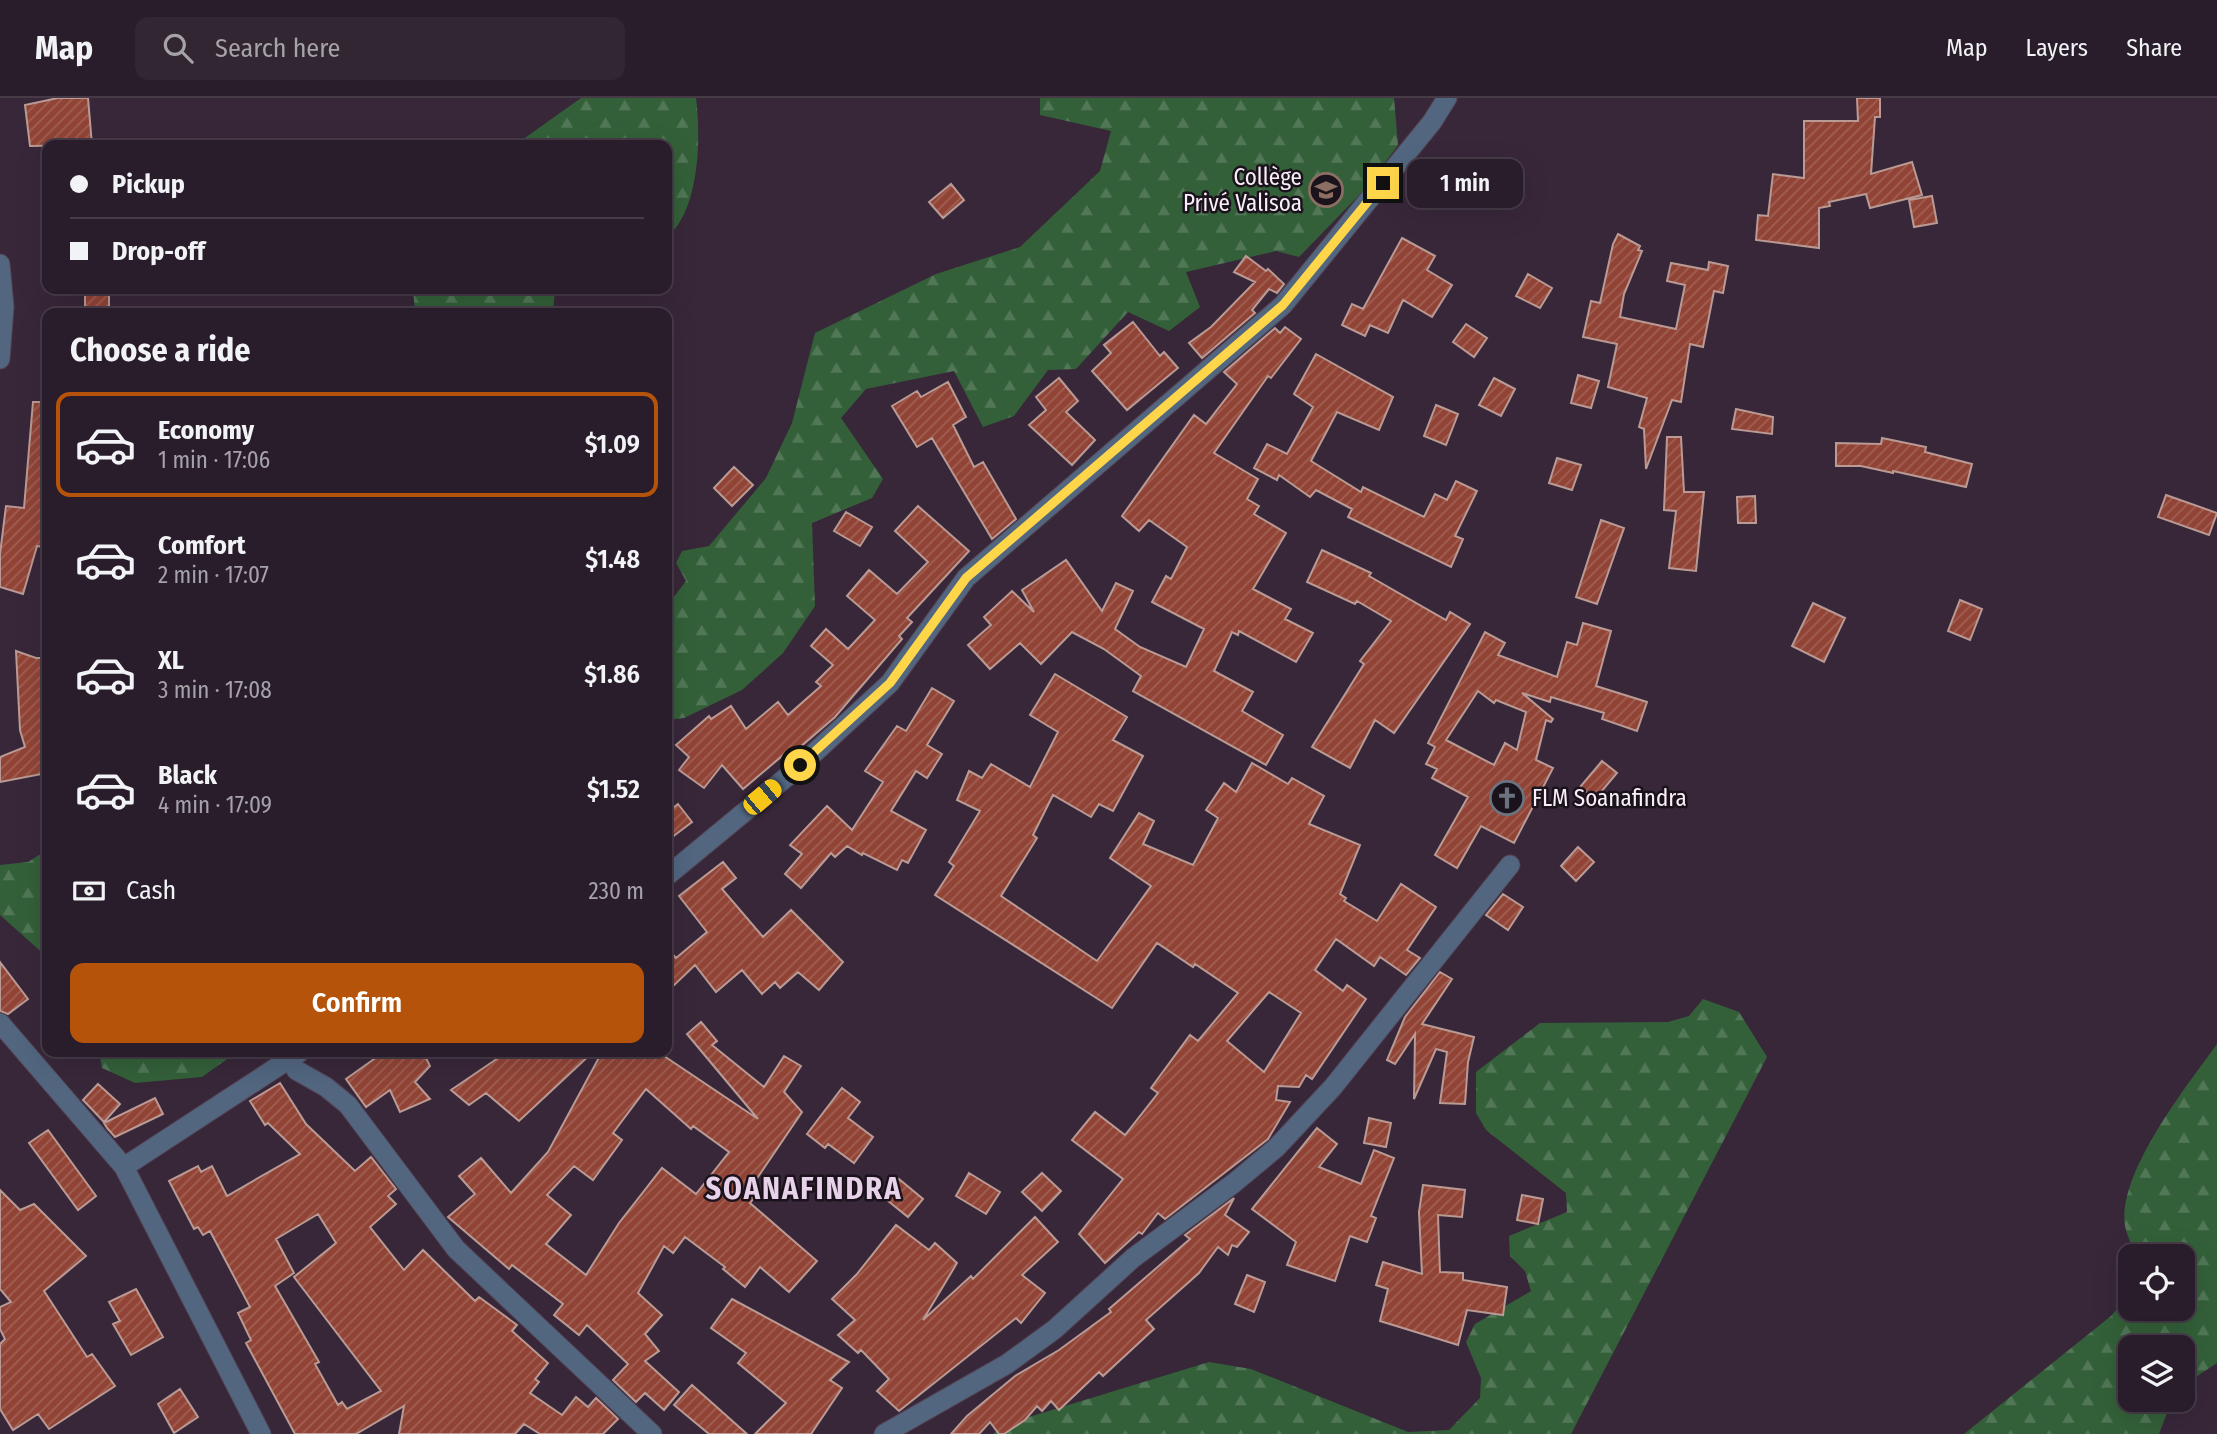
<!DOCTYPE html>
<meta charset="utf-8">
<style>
body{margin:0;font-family:"Fira Sans Condensed",sans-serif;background:#322633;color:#f1f3f6;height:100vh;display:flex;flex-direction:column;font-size:26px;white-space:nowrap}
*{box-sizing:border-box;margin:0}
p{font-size:23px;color:#a5a2a9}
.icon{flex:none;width:38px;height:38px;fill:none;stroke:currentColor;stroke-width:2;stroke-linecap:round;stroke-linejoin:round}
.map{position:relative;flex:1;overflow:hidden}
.details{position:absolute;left:42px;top:210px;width:630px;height:749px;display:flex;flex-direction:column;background:#2a1d2b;border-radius:14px;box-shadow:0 7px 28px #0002,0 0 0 2px #463b47}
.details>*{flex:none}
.hud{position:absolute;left:42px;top:42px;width:630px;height:154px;border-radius:14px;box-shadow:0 7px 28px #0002,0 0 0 2px #463b47;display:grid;align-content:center;height:154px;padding:0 28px;background:#2a1d2b}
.controls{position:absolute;left:2118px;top:1146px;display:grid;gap:14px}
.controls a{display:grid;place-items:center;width:77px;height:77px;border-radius:14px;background:#2a1d2b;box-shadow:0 7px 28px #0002,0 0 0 2px #463b47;font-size:35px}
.end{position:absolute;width:32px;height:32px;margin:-16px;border:9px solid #ffd54a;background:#111;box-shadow:0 0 0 4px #111}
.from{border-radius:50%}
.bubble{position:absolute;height:49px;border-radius:14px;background:#2a1d2b;box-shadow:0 7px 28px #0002,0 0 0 2px #463b47;font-size:23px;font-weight:600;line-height:49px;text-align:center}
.car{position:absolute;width:21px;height:42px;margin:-21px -10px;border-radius:9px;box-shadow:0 0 5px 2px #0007;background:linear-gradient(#f5c518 24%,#345 0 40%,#f5c518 0 76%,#345 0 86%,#f5c518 0)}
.hud b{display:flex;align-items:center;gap:24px;height:66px;font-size:26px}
.hud b+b{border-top:2px solid #463b47}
.hud i{width:18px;height:18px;background:#f1f3f6}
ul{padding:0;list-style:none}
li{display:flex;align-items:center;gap:21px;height:105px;margin:0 14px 10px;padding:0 14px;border:4px solid transparent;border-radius:14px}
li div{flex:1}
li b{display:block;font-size:26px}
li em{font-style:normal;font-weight:600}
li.on{border-color:#b45309}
li>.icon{width:63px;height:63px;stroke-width:1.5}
h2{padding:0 28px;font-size:32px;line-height:84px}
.pay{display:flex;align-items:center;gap:18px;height:77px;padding:0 28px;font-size:26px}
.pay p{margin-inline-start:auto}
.cta{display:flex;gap:14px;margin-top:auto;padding:14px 28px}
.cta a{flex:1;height:80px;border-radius:14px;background:#b45309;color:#fff;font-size:28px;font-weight:600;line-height:80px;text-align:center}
header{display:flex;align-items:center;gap:42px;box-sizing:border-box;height:98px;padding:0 35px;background:#2a1d2b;border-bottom:2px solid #463b47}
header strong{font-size:33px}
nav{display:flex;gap:38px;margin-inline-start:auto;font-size:24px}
.search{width:490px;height:63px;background:#322633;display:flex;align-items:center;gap:18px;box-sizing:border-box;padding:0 24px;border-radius:14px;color:#a5a2a9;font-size:26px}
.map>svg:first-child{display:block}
.forest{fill:url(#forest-firs)}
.building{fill:url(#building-hatch);stroke:#ba9a94;stroke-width:2;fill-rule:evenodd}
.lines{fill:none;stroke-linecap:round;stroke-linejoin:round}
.minor-casing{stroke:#534354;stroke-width:21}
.minor{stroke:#526680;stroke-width:19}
.route{stroke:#ffd54a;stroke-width:9}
.labels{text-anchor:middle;stroke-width:5;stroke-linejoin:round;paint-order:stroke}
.poi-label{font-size:23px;fill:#faeefa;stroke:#1b131c;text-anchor:end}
.district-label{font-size:30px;font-weight:bold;letter-spacing:2px;fill:#e8d2e9;stroke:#1b131c}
</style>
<header>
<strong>Map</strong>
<div class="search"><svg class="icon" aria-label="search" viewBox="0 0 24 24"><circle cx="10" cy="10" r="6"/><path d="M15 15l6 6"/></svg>Search here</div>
<nav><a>Map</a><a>Layers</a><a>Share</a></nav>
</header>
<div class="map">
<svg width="2217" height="1336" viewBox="0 0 2217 1336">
<defs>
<pattern id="forest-firs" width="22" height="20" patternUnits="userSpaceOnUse" patternTransform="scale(1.75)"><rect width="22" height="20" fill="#336039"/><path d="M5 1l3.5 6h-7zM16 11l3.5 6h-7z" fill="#517757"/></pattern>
<pattern id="building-hatch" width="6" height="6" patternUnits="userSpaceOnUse" patternTransform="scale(1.75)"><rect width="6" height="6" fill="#914436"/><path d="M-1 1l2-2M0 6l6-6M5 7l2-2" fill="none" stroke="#a15f54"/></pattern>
</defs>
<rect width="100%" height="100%" fill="#382739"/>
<path class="forest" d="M581,0H696C701,38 700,112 667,139V47H515Z
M1040,0H1394L1398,47L1367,89L1299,159L1276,153L1186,174L1200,209L1169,233L1128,214L1076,271L1048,272L1014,318L983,329L954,273L866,291L841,320L883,381L872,400L812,425L815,508L783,555L742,592L684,620L667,622V508L686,483L676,465L682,453L709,448L766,380L792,325L815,235L936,176L1020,149L1100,73L1111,33L1040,17Z
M413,191H555L553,215H415Z
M47,752V859L0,817V767L28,764Z
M1703,901L1739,914L1767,959L1571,1336H993L1006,1326L1209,1264L1251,1271L1408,1334L1449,1332L1480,1300L1481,1280L1466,1244L1475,1226L1531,1193L1525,1173L1510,1158L1509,1138L1567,1114L1566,1095L1486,1032L1476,1015V974L1540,925L1668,924L1689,918Z
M2217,946V1265L2182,1288V1250H2130V1302H2172L2159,1336H1964L2111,1218L2130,1196V1211H2182V1158H2136C2133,1149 2127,1138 2125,1128C2117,1075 2187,988 2217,946Z
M99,954H237L202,979L135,985L102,970Z"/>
<path class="building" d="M58,0H88L92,47L30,48L25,7Z
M1857,0H1880V19H1875L1871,76L1912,64L1922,97L1870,110L1866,96L1829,104L1830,108L1819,110V150L1756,142L1758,117L1768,118L1773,76L1804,80V23H1858Z
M951,86L964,102L943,120L929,104Z
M1932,98L1937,125L1914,129L1909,102Z
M1618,136L1640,148L1638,152L1642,153L1624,196L1620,219L1676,231L1685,187L1667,183L1671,165L1708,172L1709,164L1728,168L1723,195L1714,193L1703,249L1690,246L1681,304L1672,302L1646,371L1644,331L1639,329L1647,300L1608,289L1617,246L1583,239L1591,203L1600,205L1613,146Z
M1402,140L1435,158L1427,172L1452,187L1432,219L1403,202L1388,235L1370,227L1365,238L1342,227L1352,206L1363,211Z
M1246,158L1266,173L1268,171L1284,186L1277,195L1269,191L1252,212L1255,215L1202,260L1189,245L1211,229L1255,184L1234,174Z
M1528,176L1552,190L1540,210L1516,198Z
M109,194V215H85V195Z
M1133,224L1160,258L1164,254L1178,270L1127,312L1092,273L1111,255L1104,247Z
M1466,226L1487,240L1474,259L1453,244Z
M1285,229L1301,241L1271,280L1268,278L1214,355L1258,381L1247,401L1259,408L1254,416L1286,435L1253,491L1291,511L1285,521L1313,535L1296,564L1239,533L1238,537L1232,534L1214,573L1253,594L1242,613L1283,637L1266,667L1133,593L1141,578L1104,551L1072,534L1041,566L1020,545L990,571L968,547L991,527L984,519L1012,493L1034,514L1022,492L1066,462L1102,513L1116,485L1133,493L1115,531L1140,549L1186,569L1204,531L1152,504L1166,478L1171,481L1187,449L1149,422L1139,433L1122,418L1194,317L1206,326L1237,286L1224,274L1275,230L1280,235Z
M1316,256L1393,299L1379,332L1337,314L1311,363L1361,394L1363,389L1424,419L1435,396L1447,402L1456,383L1477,393L1455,438L1463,441L1451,469L1348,419L1352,411L1316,392L1310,399L1279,377L1277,382L1254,370L1267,346L1287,356L1313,309L1294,296Z
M1578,277L1599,283L1591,310L1571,305Z
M1059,280L1078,303L1066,314L1095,342L1072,367L1029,327L1046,312L1036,299Z
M1494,280L1515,291L1501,318L1479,307Z
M948,284L966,319L953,327L974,369L983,364L1016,421L992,441L932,340L917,349L892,308L917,293L921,299Z
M33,304H47V419L44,449L37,448L23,496L0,489V456L6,408L24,410Z
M1436,307L1458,316L1446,347L1424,338Z
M1736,311L1773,319L1772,336L1732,331Z
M1667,339H1681L1684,394H1704L1696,473L1669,470L1676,413L1664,412Z
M1882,340L1926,349L1925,354L1972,366L1966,389L1893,373V375L1861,368H1836V345L1881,346Z
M1557,360L1581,367L1572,392L1549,385Z
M734,369L753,387L732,408L714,390Z
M2166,397L2217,415L2209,437L2158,419Z
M1755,398L1756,425H1738L1737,399Z
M918,408L969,453L907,520L912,524L899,538L902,541L835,619L791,657L788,653L743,691L722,667L704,690L679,672L689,659L676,647L709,618L711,621L731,608L746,631L778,604L788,617L821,588L816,584L833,567L811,548L826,531L848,551L875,522L847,498L869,472L897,496L928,464L895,433Z
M846,414L872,429L860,448L834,433Z
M1601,422L1624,430L1597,506L1576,499Z
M1322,452L1371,475L1369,478L1446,522L1450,514L1470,526L1394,635L1375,622L1350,670L1312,649L1364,566L1360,563L1391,523L1357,503L1355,506L1307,484Z
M1960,502L1982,511L1970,542L1948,533Z
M1813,505L1845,520L1824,564L1792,548Z
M1583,525L1611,533L1596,588L1647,604L1637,633L1602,621L1604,615L1551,599L1550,604L1522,595L1553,621L1551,624L1546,622L1536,662L1553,670L1514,745L1481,728L1457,770L1435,757L1468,699L1432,680L1437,671L1426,666L1435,649L1428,645L1485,534L1505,545L1498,557L1557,579L1567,544L1577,547ZM1478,593L1494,605L1496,602L1526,614L1517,652L1505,645L1494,667L1446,642Z
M16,553L36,560H47V675L0,684V659L25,649L20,632Z
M1055,576L1127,619L1113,642L1143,658L1113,713L1099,706L1091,719L1053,697L1033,737L1037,740L1001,798L1097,863L1151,788L1110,760L1139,715L1154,723L1143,746L1193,767L1218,720L1206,712L1224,685L1236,694L1252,665L1288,686L1292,680L1324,698L1309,726L1360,747L1340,796L1346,800L1344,803L1377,823L1401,786L1436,809L1407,852L1420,860L1406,877L1380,859L1374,868L1336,841L1315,872L1343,893L1347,887L1366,901L1312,981L1306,977L1299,989L1278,988L1276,1002L1290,1004L1268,1041L1165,1121L1158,1115L1142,1136L1139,1134L1105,1165L1079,1136L1123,1081L1072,1042L1095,1014L1125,1037L1158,995L1151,990L1190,937L1198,943L1238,895L1195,866L1193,869L1157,845L1112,910L935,797L954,768L949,764L980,713L957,702L969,673L982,680L991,666L1030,689L1058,634L1030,617ZM1269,894L1301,915L1264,974L1227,943Z
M932,590L954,603L927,647L942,656L927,680L916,673L891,713L926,732L908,765L902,762L897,772L863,755L862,757L847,748L835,759L831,755L801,790L785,776L802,756L790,747L827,708L852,732L883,684L865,673L897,628L906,633Z
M1602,663L1617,675L1595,701L1580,689Z
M678,706L692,724L667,743V715Z
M1578,749L1594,764L1576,783L1561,768Z
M723,764L736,780L722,791L763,839L791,812L843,864L819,892L798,874L780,890L775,884L762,896L742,872L716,894L695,867L667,894V850L676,860L707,834L679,798Z
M1503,796L1523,809L1508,832L1486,817Z
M0,864L28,901L8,916L0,913Z
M1440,874L1452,881L1422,926L1474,939L1468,964L1465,1006L1440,1005L1447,954L1436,951L1414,1001L1415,936L1395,966L1387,962L1405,919Z
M701,924L717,943L712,947L764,989L784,958L801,968L784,994L802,1014L747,1095L754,1100L750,1105L817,1163L789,1194L760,1169L745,1189L723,1171L725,1169L685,1139L673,1155L664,1148L638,1195L662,1217L645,1236L659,1253L645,1263L679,1294L664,1312L645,1295L636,1304L613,1282L628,1266L587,1227L579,1237L554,1217L563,1206L512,1167L509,1171L448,1119L475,1096L459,1078L481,1060L511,1095L548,1054L602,954H658L758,1021L687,936ZM646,991L691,1031L693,1028L729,1054L696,1096L662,1070L619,1125L586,1177L546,1146L571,1117L547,1097L574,1068L593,1082L622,1042L613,1035Z
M384,954H423L430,968L415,984L430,1001L400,1014L390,992L366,1009L346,981Z
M507,954H593L519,1023L486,995L469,1007L451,992Z
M280,985L306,1026L355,1073L371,1059L396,1091L388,1098L396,1106L370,1129L404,1172L423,1152L475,1203L479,1199L517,1227L512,1233L548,1265L535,1281L539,1284L530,1295L562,1317L576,1299L588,1309L596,1300L618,1321L603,1336H540L524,1326L515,1336H399L404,1308L356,1336H295L246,1245L251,1242L238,1215L250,1209L210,1133L203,1137L198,1129L194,1131L169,1083L198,1068L201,1074L212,1068L227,1098L300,1056L268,1025L265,1027L250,1003ZM318,1116L336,1145L294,1179L381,1293L347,1311L342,1304L338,1307L315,1266L319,1264L275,1188L294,1175L276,1141Z
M98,986L120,1006L104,1024L83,1002Z
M842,990L860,1004L848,1020L873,1039L854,1065L828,1046L825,1050L807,1036Z
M155,1000L163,1016L115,1039L107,1030L104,1025Z
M1369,1020L1391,1025L1386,1049L1364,1045Z
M1317,1030L1337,1046L1319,1069L1361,1086L1374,1052L1394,1060L1371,1118L1376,1120L1367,1144L1350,1138L1335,1183L1287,1167L1296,1144L1252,1111Z
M48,1032L96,1098L78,1112L29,1045Z
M969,1075L1000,1094L986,1116L956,1098Z
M1042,1075L1061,1093L1042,1113L1022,1094Z
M899,1081L923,1101L908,1119L883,1099Z
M1423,1087L1465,1092L1462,1119L1438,1117L1440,1174L1463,1175V1182L1507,1189L1503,1217L1467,1212L1458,1247L1380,1223L1388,1191L1376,1187L1383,1164L1422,1176L1419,1114Z
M0,1092L20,1112L34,1106L86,1158L44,1193L87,1259L92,1256L115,1288L49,1331L38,1316L13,1332L0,1311V1246L5,1241L0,1231V1209L11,1204L0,1191Z
M1522,1097L1543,1101L1538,1126L1517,1122Z
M1234,1100L1225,1117L1249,1134L1237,1149L1232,1147L1228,1157L1218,1149L1199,1175L1146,1222L1154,1231L1103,1278L1099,1274L1059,1312L1051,1303L1042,1313L1037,1308L1025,1322L1004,1336H999L990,1324L979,1336H951L967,1318L1015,1278L1059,1252L1111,1214L1109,1211L1190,1141L1185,1137Z
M1035,1119L1058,1144L1022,1177L1045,1195L1021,1225L1016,1220L899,1313L877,1293L889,1281L861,1252L858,1255L838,1237L855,1222L832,1201L857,1176L896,1127L929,1152L935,1145L957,1165L923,1222L971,1178L973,1181Z
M1247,1177L1265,1184L1254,1214L1235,1206Z
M136,1191L163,1239L131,1257L113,1226L120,1223L109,1204Z
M732,1201L849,1264L830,1282L842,1290L811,1336H755L786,1305L738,1265L746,1255L711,1230Z
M692,1287L747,1336H709L674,1307Z
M180,1291L198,1319L174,1335L158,1306Z"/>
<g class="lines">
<g class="minor-casing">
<path id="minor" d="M0,166L4,209L0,261
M667,778L800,668L890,585L966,480L1283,207L1432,24L1447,0
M0,925L124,1069L261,1336
M296,972L326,989L348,1007L456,1151L652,1336
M124,1069L300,954
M884,1336L1007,1266L1055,1231L1133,1160L1234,1085L1276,1050L1333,989L1510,767"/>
</g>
<use href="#minor" class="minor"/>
</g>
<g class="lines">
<path class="route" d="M800,667L890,585L966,480L1283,207L1383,85"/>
</g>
<defs>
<g id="school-ring" transform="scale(1.75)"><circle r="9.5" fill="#1b131c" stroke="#8d6e63" stroke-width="1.5"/><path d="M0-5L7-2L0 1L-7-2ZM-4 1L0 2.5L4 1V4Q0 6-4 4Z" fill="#8d6e63"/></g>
<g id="church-ring" transform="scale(1.75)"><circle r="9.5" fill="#1b131c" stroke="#6b7280" stroke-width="1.5"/><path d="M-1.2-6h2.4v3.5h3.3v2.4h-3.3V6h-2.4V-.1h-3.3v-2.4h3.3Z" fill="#6b7280"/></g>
</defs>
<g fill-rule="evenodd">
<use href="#school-ring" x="1326" y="92"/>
<use href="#church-ring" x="1507" y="700"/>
</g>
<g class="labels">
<g class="poi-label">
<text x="1302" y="87">Collège<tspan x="1302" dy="26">Privé Valisoa</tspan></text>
<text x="1532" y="708" text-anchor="start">FLM Soanafindra</text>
</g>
<g class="district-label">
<text x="804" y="1101">SOANAFINDRA</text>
</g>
</g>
</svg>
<div class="controls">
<a><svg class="icon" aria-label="locate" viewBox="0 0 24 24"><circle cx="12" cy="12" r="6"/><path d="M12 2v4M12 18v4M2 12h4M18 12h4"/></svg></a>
<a><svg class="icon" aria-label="layers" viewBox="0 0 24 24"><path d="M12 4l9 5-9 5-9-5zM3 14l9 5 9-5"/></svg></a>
</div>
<i class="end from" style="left:800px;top:667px"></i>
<i class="end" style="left:1383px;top:85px"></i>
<div class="bubble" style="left:1407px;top:61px;width:116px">1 min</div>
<i class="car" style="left:762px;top:699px;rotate:50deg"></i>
<div class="hud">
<b><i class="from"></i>Pickup</b>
<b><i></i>Drop-off</b>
</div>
<section class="details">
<h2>Choose a ride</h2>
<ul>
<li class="on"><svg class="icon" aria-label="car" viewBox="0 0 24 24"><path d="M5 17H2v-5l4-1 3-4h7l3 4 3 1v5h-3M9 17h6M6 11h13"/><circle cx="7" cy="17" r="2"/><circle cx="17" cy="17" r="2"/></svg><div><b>Economy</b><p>1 min · 17:06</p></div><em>$1.09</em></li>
<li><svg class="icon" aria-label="car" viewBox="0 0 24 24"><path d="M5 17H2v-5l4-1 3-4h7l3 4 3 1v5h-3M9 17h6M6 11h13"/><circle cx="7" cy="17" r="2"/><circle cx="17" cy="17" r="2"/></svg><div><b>Comfort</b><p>2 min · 17:07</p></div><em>$1.48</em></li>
<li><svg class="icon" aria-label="car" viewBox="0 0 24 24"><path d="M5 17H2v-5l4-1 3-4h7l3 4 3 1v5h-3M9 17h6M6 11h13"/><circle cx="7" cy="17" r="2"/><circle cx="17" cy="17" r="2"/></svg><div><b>XL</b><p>3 min · 17:08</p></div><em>$1.86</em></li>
<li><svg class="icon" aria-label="car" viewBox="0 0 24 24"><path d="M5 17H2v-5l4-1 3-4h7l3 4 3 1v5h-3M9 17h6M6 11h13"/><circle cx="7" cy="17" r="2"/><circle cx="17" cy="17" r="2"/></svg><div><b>Black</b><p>4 min · 17:09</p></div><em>$1.52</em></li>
</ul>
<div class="pay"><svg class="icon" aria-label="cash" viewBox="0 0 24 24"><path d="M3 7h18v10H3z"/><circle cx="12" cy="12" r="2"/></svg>Cash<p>230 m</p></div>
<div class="cta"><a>Confirm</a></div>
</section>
</div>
